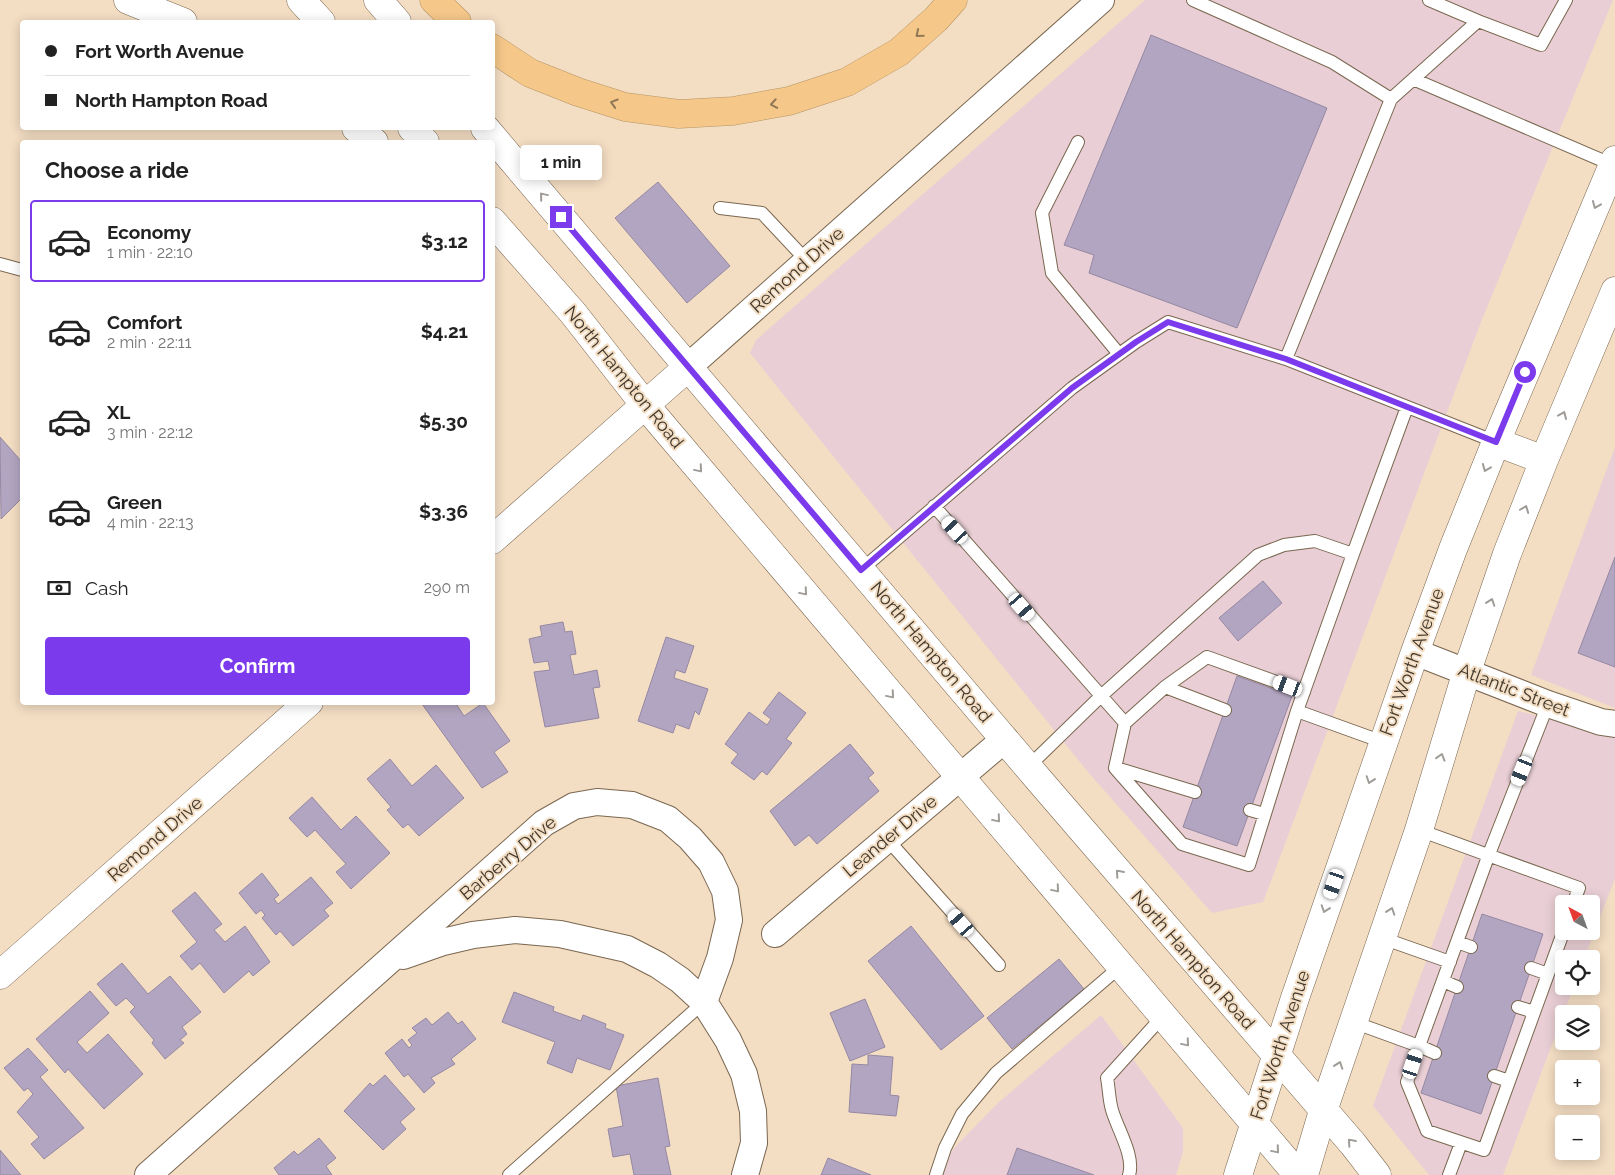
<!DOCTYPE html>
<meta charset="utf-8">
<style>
body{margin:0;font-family:Raleway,sans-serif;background:#f2f2f2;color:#222;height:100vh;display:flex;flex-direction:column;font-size:19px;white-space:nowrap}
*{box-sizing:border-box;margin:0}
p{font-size:16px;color:#767676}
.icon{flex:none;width:28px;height:28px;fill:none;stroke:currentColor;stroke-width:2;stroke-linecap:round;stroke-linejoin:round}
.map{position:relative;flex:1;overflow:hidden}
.side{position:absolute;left:20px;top:140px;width:475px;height:565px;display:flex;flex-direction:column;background:#fff;border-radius:5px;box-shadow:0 2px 12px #0003}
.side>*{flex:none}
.top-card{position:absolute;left:20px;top:20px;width:475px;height:110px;border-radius:5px;box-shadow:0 2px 12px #0003;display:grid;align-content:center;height:110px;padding:0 25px;background:#fff}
.needle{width:32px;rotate:319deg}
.controls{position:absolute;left:1555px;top:895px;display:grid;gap:10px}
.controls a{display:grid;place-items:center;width:45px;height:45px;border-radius:5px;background:#fff;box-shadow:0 2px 12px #0003;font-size:25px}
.end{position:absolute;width:22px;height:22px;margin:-11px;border:6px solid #7c3aed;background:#fff;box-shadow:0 0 0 2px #fff}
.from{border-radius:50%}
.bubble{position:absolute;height:35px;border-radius:5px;background:#fff;box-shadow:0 2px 12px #0003;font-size:16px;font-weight:700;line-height:35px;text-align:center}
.car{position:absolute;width:15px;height:30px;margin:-15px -8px;border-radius:6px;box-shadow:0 0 4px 1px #0007;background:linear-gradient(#fff 24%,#345 0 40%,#fff 0 76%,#345 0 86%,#fff 0)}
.top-card b{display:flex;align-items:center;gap:18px;height:48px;font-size:19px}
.top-card b+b{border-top:1px solid #e0e0e0}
.top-card i{width:12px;height:12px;background:#222}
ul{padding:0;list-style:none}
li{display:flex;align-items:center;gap:15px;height:82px;margin:0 10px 8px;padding:0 15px;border:2px solid transparent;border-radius:5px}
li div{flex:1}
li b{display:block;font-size:19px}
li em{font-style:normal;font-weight:700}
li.on{border-color:#7c3aed}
li>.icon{width:45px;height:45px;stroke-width:1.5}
h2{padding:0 25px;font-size:22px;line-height:60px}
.pay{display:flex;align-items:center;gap:12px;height:55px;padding:0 25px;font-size:19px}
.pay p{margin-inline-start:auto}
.primary-button{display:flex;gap:10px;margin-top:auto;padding:10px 25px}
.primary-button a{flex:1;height:58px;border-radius:5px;background:#7c3aed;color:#fff;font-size:20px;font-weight:700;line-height:58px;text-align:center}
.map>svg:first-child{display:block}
.commercial{fill:#e9cfd5;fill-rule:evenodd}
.building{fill:#b2a5c1;stroke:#9588a3}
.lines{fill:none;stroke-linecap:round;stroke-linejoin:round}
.service-casing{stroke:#7a6750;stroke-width:14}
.minor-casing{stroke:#7a6750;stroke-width:28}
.tertiary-casing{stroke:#7a6750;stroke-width:29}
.secondary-casing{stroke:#7a6750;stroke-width:29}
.motorway-casing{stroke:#b59568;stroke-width:29}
.service{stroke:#fff;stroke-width:12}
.minor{stroke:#fff;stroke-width:26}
.tertiary{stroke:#fff;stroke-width:28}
.secondary{stroke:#fff;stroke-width:28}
.motorway{stroke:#f5c789;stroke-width:28}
.oneway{stroke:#917856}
.oneway2{stroke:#9f9b96}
.route{stroke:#7c3aed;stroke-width:6}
.labels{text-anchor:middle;stroke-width:4;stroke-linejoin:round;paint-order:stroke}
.street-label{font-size:18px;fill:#3f372c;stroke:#f3ddc3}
</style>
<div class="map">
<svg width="1615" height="1175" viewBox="0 0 1615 1175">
<rect width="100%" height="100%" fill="#f3ddc3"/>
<path class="commercial" d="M1145,0H1613L1481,322L1263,902L1212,913L1088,772L750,353L756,340Z
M1615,447V708L1531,675Z
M1518,711L1615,736V878L1584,959H1564V986H1574L1503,1175H1429L1373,1106ZM1564,904H1591V931H1564Z
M1101,1015L1183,1128V1152L1176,1175H932L934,1172L958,1144L998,1103Z"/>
<path class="building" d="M1151,35L1327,108L1237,328L1089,273L1094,255L1064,245Z
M658,182L730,266L687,303L615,218Z
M0,437L22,462V498L1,519Z
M1615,557V667L1578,653Z
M1263,581L1282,603L1238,641L1219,618Z
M563,622L565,632L572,631L576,654L570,655L574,675L597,670L600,687L593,688L599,718L545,727L534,672L550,670L548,661L534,663L529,639L542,636L540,626Z
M666,637L694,646L685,673L676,670L674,678L708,689L699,715L695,711L689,729L676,724L673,733L638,721Z
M1237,676L1292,696L1237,846L1183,827Z
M779,692L806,713L786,739L792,743L767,775L762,771L754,780L731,763L738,754L725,744L749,712L767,725L771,719L763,713Z
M423,702H455L464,716L483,703L510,741L494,752L508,772L482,788L422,704Z
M850,744L874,773L868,778L879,791L817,844L809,835L795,846L770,811Z
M390,759L412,786L436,765L464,798L419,836L408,824L403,828L387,810L391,807L367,779Z
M312,797L341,830L356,816L390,853L351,889L336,872L346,864L315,830L307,837L289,818Z
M262,873L279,895L274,899L278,904L311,877L333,903L324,910L329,916L293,946L280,931L276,935L262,918L265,915L261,910L256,914L239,893Z
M195,892L222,924L214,930L225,942L245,926L270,962L253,976L249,971L224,993L200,963L192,970L180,956L197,942L172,911Z
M1482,914L1543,934L1481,1114L1421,1093Z
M911,926L984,1016L941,1050L868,961Z
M1059,959L1084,989L1012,1049L987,1018Z
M122,963L148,994L170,976L201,1012L182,1027L187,1034L180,1040L184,1043L165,1059L152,1043L154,1040L130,1012L135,1007L126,998L116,1006L97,984Z
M90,991L109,1013L77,1042L87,1053L108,1034L143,1074L104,1109L68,1069L65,1073L36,1039Z
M514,992L554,1007L553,1011L581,1021L583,1015L606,1024L605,1028L624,1035L610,1070L577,1058L572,1073L547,1063L555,1042L502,1022Z
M865,999L885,1047L850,1061L830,1013Z
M448,1012L458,1024L462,1021L476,1039L451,1059L455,1064L431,1078L435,1083L424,1093L408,1074L404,1077L385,1053L402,1039L409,1048L412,1045L408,1040L417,1033L412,1028L426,1018L432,1025Z
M28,1048L48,1070L40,1077L84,1128L44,1159L31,1144L39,1137L17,1112L33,1094L28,1088L24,1091L4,1068Z
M868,1055L893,1057L890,1095L899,1096L896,1116L849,1112L852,1064L868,1065Z
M385,1075L415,1109L400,1122L406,1129L383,1150L344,1111L370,1083L373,1086Z
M658,1078L670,1146L665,1147L671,1175H634L630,1154L613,1157L608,1129L623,1126L616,1086Z
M319,1138L336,1158L326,1166L332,1175H279L274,1168L294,1151L298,1155Z
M1017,1148L1094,1175H1007Z
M0,1150L21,1175H0Z
M828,1158L871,1175H821Z"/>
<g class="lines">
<g class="service-casing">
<path id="service" d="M1193,0L1332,62L1391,99
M1429,0L1478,21
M1413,79L1613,165
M1078,142L1042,213L1052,273L1119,354
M720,208L762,213L807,261
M0,264L22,270
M1286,359L1391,99L1478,21L1541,45L1566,0
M934,506L1125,723
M861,570L1072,388L1136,342L1168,322L1286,359L1496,442
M1165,687L1225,710
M1297,711L1249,865L1182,844L1115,768L1125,723L1165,687L1207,657L1304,692
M1383,742L1297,711L1353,554L1407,407
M1028,767L1101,696L1258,555L1284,545L1315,541L1353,554
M1116,768L1195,792
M1250,810L1264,814
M1419,830L1579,888L1573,904
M887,839L999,965
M1382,938L1450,962
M1457,942L1471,947
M1531,968L1548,974
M1443,981L1457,987
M1518,1007L1534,1012
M1353,1022L1419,1046L1407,1082L1427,1131L1484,1150L1564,930
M1435,1053L1419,1046L1489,854L1548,704
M1494,1076L1509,1081
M509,1175L704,1002
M936,1175L945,1148L962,1114L996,1073L1121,966
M1129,1175C1135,1156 1117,1128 1112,1110C1109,1100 1109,1088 1107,1078L1163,1016
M1449,1175L1461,1143"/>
</g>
<g class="minor-casing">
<path id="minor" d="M688,367L1101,0
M1415,652L1548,704L1601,722L1615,724
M775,934L1005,739
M403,956L443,942L473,935L515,930L560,934L627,949L658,965L680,980L704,1002L728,1040L744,1074L753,1111L754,1143L745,1175
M148,1175L544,823L574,806L597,802L632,805L668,819L690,838L711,862L725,891L729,920L720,958L704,1002"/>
</g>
<g class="tertiary-casing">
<path id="tertiary" d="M492,540L688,367
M0,975L309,702"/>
</g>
<g class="secondary-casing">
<path id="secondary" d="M128,0L183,22
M301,0L321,22
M378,0L397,22
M356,128L374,142
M412,128L425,142
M485,128L1039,780L1353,1144L1377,1175
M492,221L573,313L645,405L1298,1175
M1496,442L1544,460
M1238,1175L1295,998L1415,652L1453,549L1496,442L1615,160
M1304,1175L1323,1111L1419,830L1467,671L1507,554L1544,460L1615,291"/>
</g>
<g class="motorway-casing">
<path id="motorway" d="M434,0L457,22
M492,48L530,73L578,92L625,107L679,114L733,111L789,101L847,82L899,52L936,19L953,0"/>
</g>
<use href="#service" class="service"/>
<use href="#minor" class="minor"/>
<use href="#tertiary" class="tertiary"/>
<use href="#secondary" class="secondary"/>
<use href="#motorway" class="motorway"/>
</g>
<defs><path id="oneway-chevron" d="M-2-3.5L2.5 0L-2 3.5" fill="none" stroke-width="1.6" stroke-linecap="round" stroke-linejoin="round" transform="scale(1.25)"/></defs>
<g class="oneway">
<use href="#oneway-chevron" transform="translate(919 34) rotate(140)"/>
<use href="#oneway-chevron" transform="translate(614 103) rotate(-163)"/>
<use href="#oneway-chevron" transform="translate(774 104) rotate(170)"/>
</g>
<g class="oneway2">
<use href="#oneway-chevron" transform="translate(543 196) rotate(-130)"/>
<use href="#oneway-chevron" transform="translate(1596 205) rotate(113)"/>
<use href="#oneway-chevron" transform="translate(1563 415) rotate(-67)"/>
<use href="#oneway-chevron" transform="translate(1486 468) rotate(112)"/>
<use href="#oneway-chevron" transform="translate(699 469) rotate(50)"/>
<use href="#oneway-chevron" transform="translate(1525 509) rotate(-69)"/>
<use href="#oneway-chevron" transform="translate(804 592) rotate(50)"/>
<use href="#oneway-chevron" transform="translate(1491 602) rotate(-71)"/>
<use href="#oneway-chevron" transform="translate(891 695) rotate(50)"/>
<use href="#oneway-chevron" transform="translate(1441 757) rotate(-73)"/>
<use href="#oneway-chevron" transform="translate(1370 780) rotate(109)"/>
<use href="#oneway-chevron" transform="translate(997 819) rotate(50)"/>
<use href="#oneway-chevron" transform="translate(1119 873) rotate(-131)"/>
<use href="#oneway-chevron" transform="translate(1056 889) rotate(50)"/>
<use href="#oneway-chevron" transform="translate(1325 909) rotate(109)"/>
<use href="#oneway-chevron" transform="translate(1391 911) rotate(-71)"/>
<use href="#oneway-chevron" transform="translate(1186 1043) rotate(50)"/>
<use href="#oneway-chevron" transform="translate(1339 1065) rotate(-71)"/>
<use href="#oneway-chevron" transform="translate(1351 1142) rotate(-131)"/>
<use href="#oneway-chevron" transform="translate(1276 1150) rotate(50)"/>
</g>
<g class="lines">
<path class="route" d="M561,217L861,570L1072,388L1136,342L1168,322L1286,359L1496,442L1525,372"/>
</g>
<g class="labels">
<g class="street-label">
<text transform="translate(797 270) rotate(-42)" y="6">Remond Drive</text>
<text transform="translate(624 377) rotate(51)" y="6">North Hampton Road</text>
<text transform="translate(931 652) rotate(50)" y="6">North Hampton Road</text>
<text transform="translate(1412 662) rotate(-70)" y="6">Fort Worth Avenue</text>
<text transform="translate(1514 690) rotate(21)" y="6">Atlantic Street</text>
<text transform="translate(890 836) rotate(-40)" y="6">Leander Drive</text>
<text transform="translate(155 839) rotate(-41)" y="6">Remond Drive</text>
<text transform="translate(508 858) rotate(-40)" y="6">Barberry Drive</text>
<text transform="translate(1193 960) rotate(49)" y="6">North Hampton Road</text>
<text transform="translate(1280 1045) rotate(-72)" y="6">Fort Worth Avenue</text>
</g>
</g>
</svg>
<div class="controls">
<a><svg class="needle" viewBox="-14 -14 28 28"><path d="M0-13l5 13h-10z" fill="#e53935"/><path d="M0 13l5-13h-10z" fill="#767676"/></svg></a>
<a><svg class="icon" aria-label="locate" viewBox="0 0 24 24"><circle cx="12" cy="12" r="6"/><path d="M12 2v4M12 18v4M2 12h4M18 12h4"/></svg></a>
<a><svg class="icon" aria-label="layers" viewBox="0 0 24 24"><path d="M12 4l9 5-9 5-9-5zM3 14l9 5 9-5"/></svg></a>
<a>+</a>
<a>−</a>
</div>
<i class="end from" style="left:1525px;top:372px"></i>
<i class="end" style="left:561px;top:217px"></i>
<div class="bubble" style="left:520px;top:145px;width:82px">1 min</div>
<i class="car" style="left:955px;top:530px;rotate:318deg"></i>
<i class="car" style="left:1022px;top:607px;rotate:139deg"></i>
<i class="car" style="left:1288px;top:686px;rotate:291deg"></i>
<i class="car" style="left:1522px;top:771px;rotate:202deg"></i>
<i class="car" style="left:1334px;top:884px;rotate:199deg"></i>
<i class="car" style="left:961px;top:923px;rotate:319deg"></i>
<i class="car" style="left:1413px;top:1064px;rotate:18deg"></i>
<div class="top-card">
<b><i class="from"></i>Fort Worth Avenue</b>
<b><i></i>North Hampton Road</b>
</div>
<section class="side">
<h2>Choose a ride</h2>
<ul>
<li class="on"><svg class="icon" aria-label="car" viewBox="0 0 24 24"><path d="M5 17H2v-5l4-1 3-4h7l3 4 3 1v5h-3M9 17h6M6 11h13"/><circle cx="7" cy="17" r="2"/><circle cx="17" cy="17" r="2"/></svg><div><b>Economy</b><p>1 min · 22:10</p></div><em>$3.12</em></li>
<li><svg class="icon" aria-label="car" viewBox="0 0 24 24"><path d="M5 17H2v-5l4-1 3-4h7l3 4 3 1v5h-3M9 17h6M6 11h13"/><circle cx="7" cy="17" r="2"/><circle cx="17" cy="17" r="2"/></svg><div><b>Comfort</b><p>2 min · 22:11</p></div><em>$4.21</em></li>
<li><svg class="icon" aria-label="car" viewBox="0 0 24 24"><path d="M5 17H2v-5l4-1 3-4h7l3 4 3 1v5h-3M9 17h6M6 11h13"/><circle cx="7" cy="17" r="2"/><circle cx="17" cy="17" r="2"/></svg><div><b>XL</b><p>3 min · 22:12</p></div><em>$5.30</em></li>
<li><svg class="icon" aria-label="car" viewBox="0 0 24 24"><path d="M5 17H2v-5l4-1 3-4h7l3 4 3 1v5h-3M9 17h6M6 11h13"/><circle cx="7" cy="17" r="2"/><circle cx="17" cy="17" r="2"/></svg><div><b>Green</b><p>4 min · 22:13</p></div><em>$3.36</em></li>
</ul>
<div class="pay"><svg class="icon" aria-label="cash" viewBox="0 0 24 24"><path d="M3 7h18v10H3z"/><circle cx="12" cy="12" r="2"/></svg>Cash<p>290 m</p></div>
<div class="primary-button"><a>Confirm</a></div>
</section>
</div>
